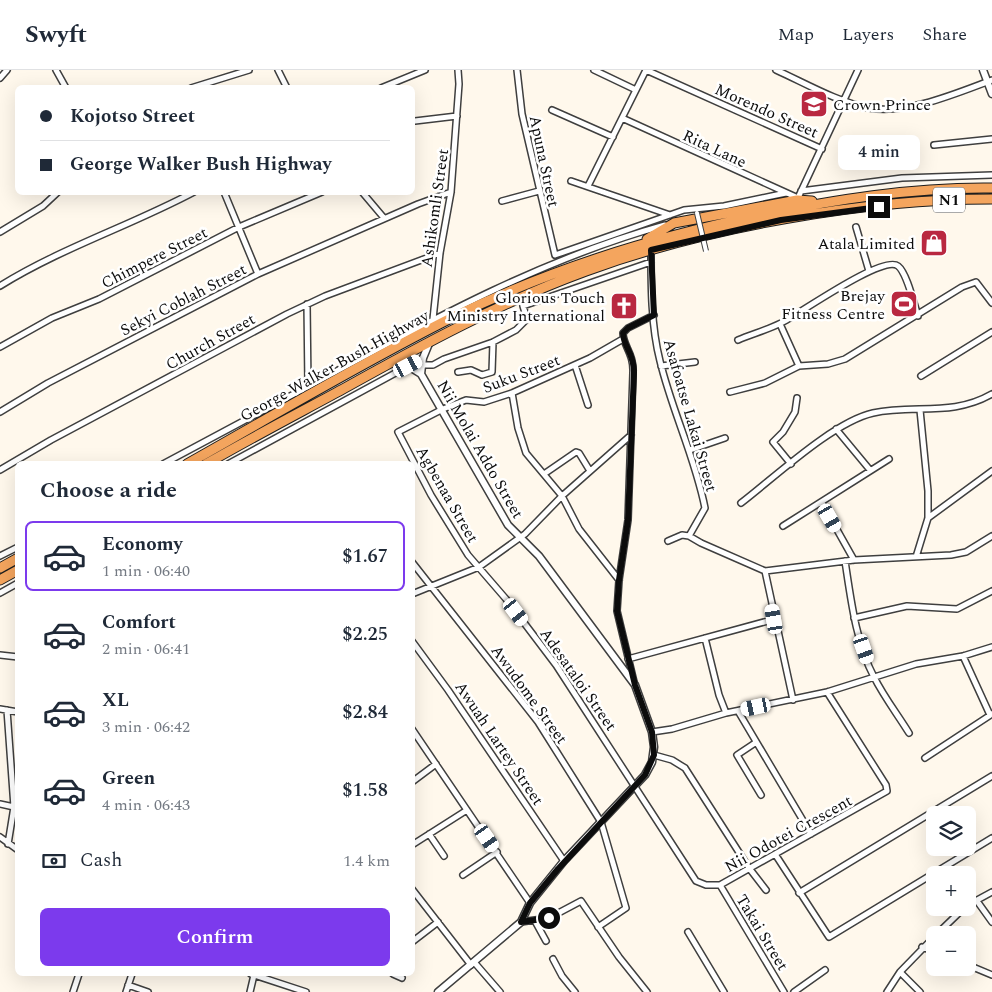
<!DOCTYPE html>
<meta charset="utf-8">
<style>
body{margin:0;font-family:Spectral,serif;background:#f6f6f7;color:#1f2937;height:100vh;display:flex;flex-direction:column;font-size:19px;white-space:nowrap}
*{box-sizing:border-box;margin:0}
p{font-size:16px;color:#747a83}
.icon{flex:none;width:28px;height:28px;fill:none;stroke:currentColor;stroke-width:2;stroke-linecap:round;stroke-linejoin:round}
.map{position:relative;flex:1;overflow:hidden}
.side{position:absolute;left:15px;top:391px;width:400px;height:515px;display:flex;flex-direction:column;background:#fff;border-radius:8px;box-shadow:0 5px 20px #0002}
.side>*{flex:none}
.hud{position:absolute;left:15px;top:15px;width:400px;height:110px;border-radius:8px;box-shadow:0 5px 20px #0002;display:grid;align-content:center;height:110px;padding:0 25px;background:#fff}
.tools{position:absolute;left:926px;top:736px;display:grid;gap:10px}
.tools a{display:grid;place-items:center;width:50px;height:50px;border-radius:8px;background:#fff;box-shadow:0 5px 20px #0002;font-size:25px}
.end{position:absolute;width:22px;height:22px;margin:-11px;border:6px solid #0c0c0c;background:#fff;box-shadow:0 0 0 2px #fff}
.from{border-radius:50%}
.bubble{position:absolute;height:35px;border-radius:8px;background:#fff;box-shadow:0 5px 20px #0002;font-size:16px;font-weight:600;line-height:35px;text-align:center}
.car{position:absolute;width:15px;height:30px;margin:-15px -8px;border-radius:6px;box-shadow:0 0 4px 1px #0007;background:linear-gradient(#fff 24%,#345 0 40%,#fff 0 76%,#345 0 86%,#fff 0)}
.hud b{display:flex;align-items:center;gap:18px;height:48px;font-size:19px}
.hud b+b{border-top:1px solid #e0e1e3}
.hud i{width:12px;height:12px;background:#1f2937}
ul{padding:0;list-style:none}
li{display:flex;align-items:center;gap:15px;height:70px;margin:0 10px 8px;padding:0 15px;border:2px solid transparent;border-radius:8px}
li div{flex:1}
li b{display:block;font-size:19px}
li em{font-style:normal;font-weight:600}
li.current{border-color:#7c3aed}
li>.icon{width:45px;height:45px;stroke-width:1.5}
h2{padding:0 25px;font-size:22px;line-height:60px}
.pay{display:flex;align-items:center;gap:12px;height:55px;padding:0 25px;font-size:19px}
.pay p{margin-inline-start:auto}
.action{display:flex;gap:10px;margin-top:auto;padding:10px 25px}
.action a{flex:1;height:58px;border-radius:8px;background:#7c3aed;color:#fff;font-size:20px;font-weight:600;line-height:58px;text-align:center}
header{display:flex;align-items:center;gap:30px;box-sizing:border-box;height:70px;padding:0 25px;background:#fff;border-bottom:1px solid #e0e1e3}
header strong{font-size:24px}
nav{display:flex;gap:28px;margin-inline-start:auto;font-size:18px}
.map>svg:first-child{display:block}
.lines{fill:none;stroke-linecap:round;stroke-linejoin:round}
.minor-casing{stroke:#3f3f3f;stroke-width:8}
.tertiary-casing{stroke:#3f3f3f;stroke-width:9}
.trunk-casing{stroke:#1d1d1d;stroke-width:11}
.minor{stroke:#fff;stroke-width:5}
.tertiary{stroke:#fff;stroke-width:6}
.trunk{stroke:#f4a55e;stroke-width:9}
.pedestrian-bridge-casing{stroke:#3f3f3f;stroke-width:6;stroke-linecap:butt}
.pedestrian-bridge{stroke:#fff;stroke-width:4}
.route{stroke:#0c0c0c;stroke-width:6}
.labels{text-anchor:middle;stroke-width:5;stroke-linejoin:round;paint-order:stroke}
.shield{fill:#fff;stroke:#555;stroke-width:1}
.shield-label{font-size:15px;font-weight:bold;fill:#0c0c0c}
.poi-label{font-size:16px;fill:#0c0c0c;stroke:#fff;text-anchor:end}
.street-label{font-size:16px;fill:#0c0c0c;stroke:#fff}
</style>
<header>
<strong>Swyft</strong>
<nav><a>Map</a><a>Layers</a><a>Share</a></nav>
</header>
<div class="map">
<svg width="992" height="922" viewBox="0 0 992 922">
<rect width="100%" height="100%" fill="#fff8ec"/>
<g class="lines">
<g class="minor-casing">
<path id="minor" d="M56,0L66,18
M278,0L287,18
M517,0L522,44L555,185L684,140L724,136L786,123
M594,0L636,20
M646,0L822,79
M776,0C805,13 837,32 869,38C906,45 957,23 992,10
M0,8L7,0
M191,18L249,0
M381,18L425,0
M552,40L613,67
M622,48L798,128
M415,51L457,46
M934,75L992,69
M571,111L670,145
M588,116L646,0
M801,121L902,108L992,105
M224,122L258,204
M362,122L384,148
M797,130L858,0
M502,131L539,121
M856,157L869,201
M0,162L43,136L58,122
M651,180C651,216 651,256 660,291C672,341 695,387 705,438L689,466
M0,216C61,178 130,156 194,122
M307,234L308,316
M433,249L440,183L451,122L459,14L458,0
M780,254L799,296
M623,269L590,288L512,323L484,332L466,330L443,339L398,362L431,425L468,485L506,529L556,595L696,811L706,815H720L887,721L886,715L827,622
M738,270C752,264 767,260 781,253C798,245 883,184 898,196C907,203 914,234 918,246
M0,277L52,248L99,229L239,157L322,122
M421,295H433L444,289L493,272L516,260L527,249L523,236L651,192
M575,295L588,335
M661,296L695,292
M458,302L471,300L482,305L492,302L493,272
M921,306L992,262
M730,322L765,313L799,296L828,294L845,289L962,217L976,212L992,233
M512,323L518,358L526,383L562,426L579,459L619,510
M0,342L48,313L258,204L418,134L451,122
M836,359L870,400
M690,380L725,368
M163,394C211,368 259,343 307,317C422,255 538,190 665,155
M228,394L423,288
M791,394L773,372L783,362L795,342L797,328
M0,400L51,370L287,244L325,226L440,183
M544,404L576,382L579,383L590,401
M741,433C775,407 833,352 873,343C915,334 952,347 992,324
M822,433L854,490
M928,448L992,401
M783,456L889,389
M689,466L701,473L765,501L854,490L951,485L966,482L992,466
M668,471L682,465L689,466
M0,486L18,477
M916,487L928,448V421L920,340
M845,491C851,530 856,573 874,607C884,627 898,645 909,663
M412,492L538,652L601,752L626,838L598,857
M765,501L793,630
M0,523L18,513
M412,524L479,497L525,464L562,426L631,365
M854,548L907,536L957,539L992,521
M705,568L719,625L726,643
M412,571L448,620L564,791
M0,585L18,587
M963,586L990,645
M628,589L775,549
M634,612L617,541L619,510L628,450L633,303C634,283 623,276 623,263L628,258L654,245
M0,639L18,642
M7,640L14,737L8,774
M738,641L811,764
M412,659L530,833
M652,662L672,659L726,643L827,622L916,594L963,586L992,577
M755,673L737,685L761,725
M654,685L672,690L685,698L749,798L766,820
M925,688L992,644
M412,712L436,694
M0,734L14,737
M429,764L444,786
M0,767L18,780
M412,775L467,740
M775,784L829,867L992,768
M463,805L497,782
M720,815L784,922
M412,819L471,895
M799,823L992,706
M977,831L992,852
M968,835L992,822
M535,851L546,871
M521,852L549,848L581,831L619,887L647,922
M688,862L724,922
M936,865L964,838
M412,872L438,852
M922,877L935,882
M553,889L562,906L575,922
M474,892L500,922
M968,895L992,905
M900,902L920,922
M251,904L306,922
M393,904L402,908
M128,915L148,922
M73,922L79,904
M126,922L132,904
M250,922L254,905
M794,922L825,900
M887,922L900,902L935,866"/>
</g>
<g class="tertiary-casing">
<path id="tertiary" d="M983,0L992,24
M391,293L408,296L421,304L508,455L539,486L635,615L652,662L654,677L652,692L645,705L564,791L530,833L521,852L438,922
M421,304L423,288L430,271"/>
</g>
<g class="trunk-casing">
<path id="trunk" d="M647,169L674,153L797,130L812,131
M187,394C274,345 360,294 449,249C548,200 648,169 756,146C833,130 912,117 992,118
M206,394C251,368 297,344 343,319C422,275 501,232 586,201C706,157 864,129 992,129
M0,498L18,488
M0,510L18,500"/>
</g>
<use href="#minor" class="minor"/>
<use href="#tertiary" class="tertiary"/>
<use href="#trunk" class="trunk"/>
<g class="pedestrian-bridge-casing">
<path id="pedestrian-bridge" d="M697,143L706,181"/>
</g>
<use href="#pedestrian-bridge" class="pedestrian-bridge"/>
</g>
<g class="lines">
<path class="route" d="M549,848L521,852L530,833L558,799L645,705L654,685L652,662L635,615L617,541L619,510L628,450L634,302C634,283 623,276 623,263L628,258L654,245L651,180L781,150L879,137"/>
</g>
<defs>
<g id="school-square" transform="scale(1.4375)"><rect x="-9" y="-9" width="18" height="18" rx="4" fill="#b92841" stroke="#fff"/><path d="M0-5L7-2L0 1L-7-2ZM-4 1L0 2.5L4 1V4Q0 6-4 4Z" fill="#fff"/></g>
<g id="shop-square" transform="scale(1.4375)"><rect x="-9" y="-9" width="18" height="18" rx="4" fill="#b92841" stroke="#fff"/><path d="M-5-2.5h2.3a2.7 3.5 0 0 1 5.4 0H5L5.5 6h-11ZM-1.5-2.5h3a1.5 2.3 0 0 0-3 0Z" fill="#fff"/></g>
<g id="stadium-square" transform="scale(1.4375)"><rect x="-9" y="-9" width="18" height="18" rx="4" fill="#b92841" stroke="#fff"/><path d="M0-5a6.5 5 0 1 0 0 10a6.5 5 0 1 0 0-10ZM-3.5-1.8h7v3.6h-7Z" fill="#fff"/></g>
<g id="church-square" transform="scale(1.4375)"><rect x="-9" y="-9" width="18" height="18" rx="4" fill="#b92841" stroke="#fff"/><path d="M-1.2-6h2.4v3.5h3.3v2.4h-3.3V6h-2.4V-.1h-3.3v-2.4h3.3Z" fill="#fff"/></g>
</defs>
<g fill-rule="evenodd">
<use href="#school-square" x="814" y="34"/>
<use href="#shop-square" x="934" y="173"/>
<use href="#stadium-square" x="904" y="234"/>
<use href="#church-square" x="624" y="236"/>
</g>
<g class="labels">
<rect class="shield" x="933" y="117.5" width="32" height="25" rx="4"/>
<g class="shield-label">
<text x="949" y="135">N1</text>
</g>
<g class="poi-label">
<text x="833" y="40" text-anchor="start">Crown Prince</text>
<text x="915" y="179">Atala Limited</text>
<text x="885" y="231">Brejay<tspan x="885" dy="18">Fitness Centre</tspan></text>
<text x="605" y="233">Glorious Touch<tspan x="605" dy="18">Ministry International</tspan></text>
</g>
<g class="street-label">
<text transform="translate(767 40) rotate(24)" y="6">Morendo Street</text>
<text transform="translate(715 78) rotate(25)" y="6">Rita Lane</text>
<text transform="translate(545 91) rotate(78)" y="6">Apuna Street</text>
<text transform="translate(434 138) rotate(-82)" y="6">Ashikomli Street</text>
<text transform="translate(154 187) rotate(-27)" y="6">Chimpere Street</text>
<text transform="translate(183 229) rotate(-27)" y="6">Sekyi Coblah Street</text>
<text transform="translate(210 271) rotate(-29)" y="6">Church Street</text>
<text transform="translate(334 295) rotate(-29)" y="6">George Walker Bush Highway</text>
<text transform="translate(521 303) rotate(-21)" y="6">Suku Street</text>
<text transform="translate(691 345) rotate(74)" y="6">Asafoatse Lakai Street</text>
<text transform="translate(481 379) rotate(60)" y="6">Nii Molai Addo Street</text>
<text transform="translate(448 424) rotate(60)" y="6">Agbenaa Street</text>
<text transform="translate(579 609) rotate(55)" y="6">Adesataloi Street</text>
<text transform="translate(530 624) rotate(54)" y="6">Awudome Street</text>
<text transform="translate(500 673) rotate(56)" y="6">Awuah Lartey Street</text>
<text transform="translate(788 763) rotate(-29)" y="6">Nii Odotei Crescent</text>
<text transform="translate(763 862) rotate(59)" y="6">Takai Street</text>
</g>
</g>
</svg>
<div class="tools">
<a><svg class="icon" aria-label="layers" viewBox="0 0 24 24"><path d="M12 4l9 5-9 5-9-5zM3 14l9 5 9-5"/></svg></a>
<a>+</a>
<a>−</a>
</div>
<i class="end from" style="left:549px;top:848px"></i>
<i class="end" style="left:879px;top:137px"></i>
<div class="bubble" style="left:838px;top:65px;width:82px">4 min</div>
<i class="car" style="left:408px;top:296px;rotate:63deg"></i>
<i class="car" style="left:830px;top:448px;rotate:150deg"></i>
<i class="car" style="left:516px;top:542px;rotate:143deg"></i>
<i class="car" style="left:774px;top:549px;rotate:350deg"></i>
<i class="car" style="left:864px;top:579px;rotate:161deg"></i>
<i class="car" style="left:756px;top:637px;rotate:258deg"></i>
<i class="car" style="left:487px;top:768px;rotate:145deg"></i>
<div class="hud">
<b><i class="from"></i>Kojotso Street</b>
<b><i></i>George Walker Bush Highway</b>
</div>
<section class="side">
<h2>Choose a ride</h2>
<ul>
<li class="current"><svg class="icon" aria-label="car" viewBox="0 0 24 24"><path d="M5 17H2v-5l4-1 3-4h7l3 4 3 1v5h-3M9 17h6M6 11h13"/><circle cx="7" cy="17" r="2"/><circle cx="17" cy="17" r="2"/></svg><div><b>Economy</b><p>1 min · 06:40</p></div><em>$1.67</em></li>
<li><svg class="icon" aria-label="car" viewBox="0 0 24 24"><path d="M5 17H2v-5l4-1 3-4h7l3 4 3 1v5h-3M9 17h6M6 11h13"/><circle cx="7" cy="17" r="2"/><circle cx="17" cy="17" r="2"/></svg><div><b>Comfort</b><p>2 min · 06:41</p></div><em>$2.25</em></li>
<li><svg class="icon" aria-label="car" viewBox="0 0 24 24"><path d="M5 17H2v-5l4-1 3-4h7l3 4 3 1v5h-3M9 17h6M6 11h13"/><circle cx="7" cy="17" r="2"/><circle cx="17" cy="17" r="2"/></svg><div><b>XL</b><p>3 min · 06:42</p></div><em>$2.84</em></li>
<li><svg class="icon" aria-label="car" viewBox="0 0 24 24"><path d="M5 17H2v-5l4-1 3-4h7l3 4 3 1v5h-3M9 17h6M6 11h13"/><circle cx="7" cy="17" r="2"/><circle cx="17" cy="17" r="2"/></svg><div><b>Green</b><p>4 min · 06:43</p></div><em>$1.58</em></li>
</ul>
<div class="pay"><svg class="icon" aria-label="cash" viewBox="0 0 24 24"><path d="M3 7h18v10H3z"/><circle cx="12" cy="12" r="2"/></svg>Cash<p>1.4 km</p></div>
<div class="action"><a>Confirm</a></div>
</section>
</div>
